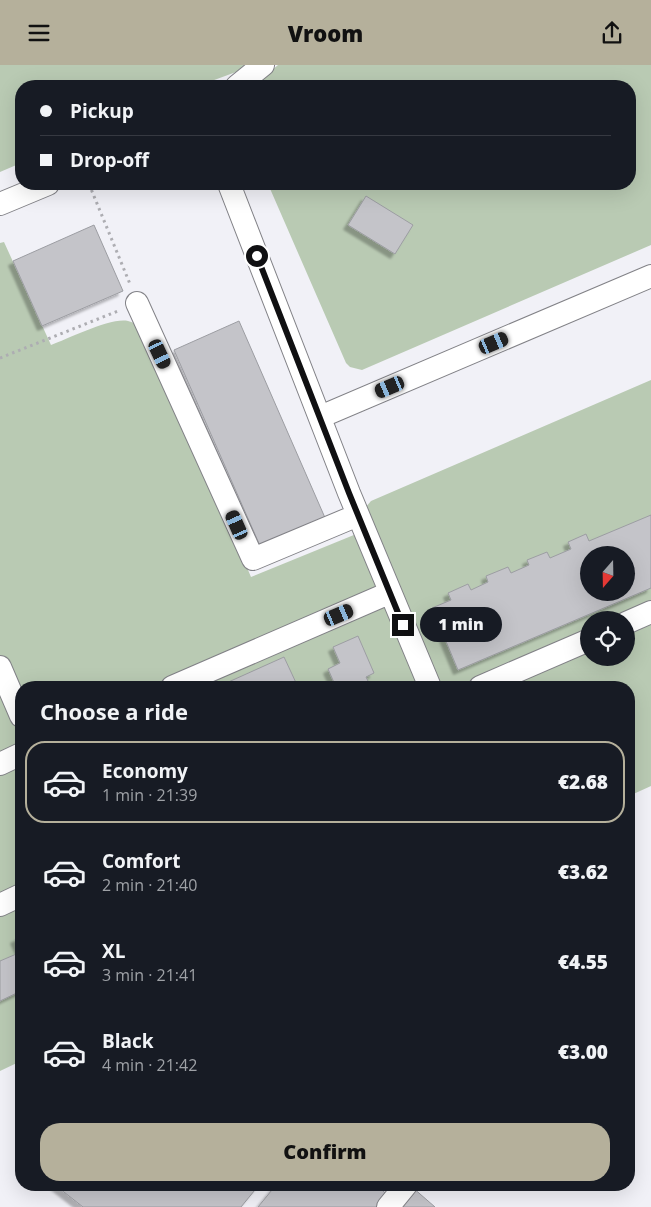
<!DOCTYPE html>
<meta charset="utf-8">
<style>
body{margin:0;font-family:"Open Sans",sans-serif;background:#242831;color:#f1f3f6;height:100vh;display:flex;flex-direction:column;font-size:19px;white-space:nowrap}
*{box-sizing:border-box;margin:0}
p{font-size:16px;color:#9ea1a6}
.icon{flex:none;width:28px;height:28px;fill:none;stroke:currentColor;stroke-width:2;stroke-linecap:round;stroke-linejoin:round}
.map{position:relative;flex:1;overflow:hidden}
.drawer{position:absolute;left:15px;top:616px;width:620px;height:510px;display:flex;flex-direction:column;background:#171b24;border-radius:20px;box-shadow:0 5px 20px #0002}
.drawer>*{flex:none}
.banner{position:absolute;left:15px;top:15px;width:621px;height:110px;border-radius:20px;box-shadow:0 5px 20px #0002;display:grid;align-content:center;height:110px;padding:0 25px;background:#171b24}
.needle{width:32px;rotate:200deg}
.fabs{position:absolute;left:580px;top:481px;display:grid;gap:10px}
.fabs a{display:grid;place-items:center;width:55px;height:55px;border-radius:50%;background:#171b24;box-shadow:0 5px 20px #0002;font-size:25px}
.end{position:absolute;width:22px;height:22px;margin:-11px;border:6px solid #101012;background:#fff;box-shadow:0 0 0 2px #fff}
.from{border-radius:50%}
.bubble{position:absolute;height:35px;border-radius:18px;background:#171b24;box-shadow:0 5px 20px #0002;font-size:16px;font-weight:800;line-height:35px;text-align:center}
.car{position:absolute;width:15px;height:30px;margin:-15px -8px;border-radius:6px;box-shadow:0 0 4px 1px #0007;background:linear-gradient(#222 24%,#8ab4d8 0 40%,#222 0 76%,#8ab4d8 0 86%,#222 0)}
.banner b{display:flex;align-items:center;gap:18px;height:48px;font-size:19px}
.banner b+b{border-top:1px solid #363941}
.banner i{width:12px;height:12px;background:#f1f3f6}
ul{padding:0;list-style:none}
li{display:flex;align-items:center;gap:15px;height:82px;margin:0 10px 8px;padding:0 15px;border:2px solid transparent;border-radius:20px}
li div{flex:1}
li b{display:block;font-size:19px}
li em{font-style:normal;font-weight:800}
li.on{border-color:#b5b09b}
li>.icon{width:45px;height:45px;stroke-width:1.5}
h2{padding:0 25px;font-size:22px;line-height:60px}
.primary-button{display:flex;gap:10px;margin-top:auto;padding:10px 25px}
.primary-button a{flex:1;height:58px;border-radius:20px;background:#b5b09b;color:#111;font-size:20px;font-weight:800;line-height:58px;text-align:center}
header{display:flex;justify-content:space-between;align-items:center;height:65px;padding:0 25px;background:#b5b09b;color:#111;font-size:22px;font-weight:800}
.map>svg:first-child{display:block}
.green{fill:#b9cab3;fill-rule:evenodd}
.building{fill:#c4c4c9;stroke:#9c9da2;fill-rule:evenodd;filter:url(#shadow)}
.lines{fill:none;stroke-linecap:round;stroke-linejoin:round}
.minor-casing{stroke:#828287;stroke-width:24}
.path{stroke:#adadb2;stroke-width:3;stroke-dasharray:2.5 4;stroke-linecap:butt}
.minor{stroke:#fff;stroke-width:22}
.route{stroke:#101012;stroke-width:6}
</style>
<header><svg class="icon" aria-label="menu" viewBox="0 0 24 24"><path d="M4 6h16M4 12h16M4 18h16"/></svg>Vroom<svg class="icon" aria-label="share" viewBox="0 0 24 24"><path d="M12 15V3M7 8l5-5 5 5M5 13v7h14v-7"/></svg></header>
<div class="map">
<svg width="651" height="1142" viewBox="0 0 651 1142">
<defs>
<filter id="shadow"><feDropShadow dx="-4.5" dy="4.5" stdDeviation="1" flood-color="#0004"/></filter>
</defs>
<rect width="100%" height="100%" fill="#f1f1f7"/>
<path class="green" d="M0,0H247L236,7L198,21H21V98L0,107Z
M278,0H651V180L362,305L350,302L346,298L268,119H630V21H253Z
M4,177L51,280C68,274 111,252 128,256C137,258 143,265 149,272L251,512L371,463L365,443L371,436L651,315V721L629,731V622H21V996L0,1006V178ZM589,490H626V528H589ZM589,555H626V592H589Z"/>
<path class="building" d="M366,131L413,160L395,189L348,160Z
M94,160L123,226L42,261L13,196Z
M239,256L326,455L261,483L174,285Z
M651,450V523L458,605L432,543L451,535L448,528L468,519L471,525L488,517L486,511L508,502L511,508L529,500L527,495L547,487L550,493L571,484L568,477L586,469L589,476ZM589,490H626V528H589Z
M358,571L374,608L366,612L371,622H336L328,604L340,598L333,582Z
M284,592L298,622H226L224,619Z
M21,871V926L0,936V896L21,887L15,874Z
M55,1120H259L241,1142H83Z
M276,1120H376L389,1131L380,1142H258Z
M412,1122L435,1142H396Z"/>
<g class="lines">
<g class="minor-casing">
<path id="minor" d="M237,21L263,0
M229,119L349,428L430,622
M0,139L48,119
M137,238L253,494L358,450
M320,352L651,211
M626,558L651,547
M0,602L21,651
M172,622L389,528
M480,622L589,575
M0,699L21,689
M0,840L21,830
M388,1142L406,1120"/>
</g>
<path class="path" d="M89,119L130,219
M0,293L118,246"/>
<use href="#minor" class="minor"/>
</g>
<g class="lines">
<path class="route" d="M257,191L349,428L403,560"/>
</g>
</svg>
<div class="fabs">
<a><svg class="needle" viewBox="-14 -14 28 28"><path d="M0-13l5 13h-10z" fill="#e53935"/><path d="M0 13l5-13h-10z" fill="#9ea1a6"/></svg></a>
<a><svg class="icon" aria-label="locate" viewBox="0 0 24 24"><circle cx="12" cy="12" r="6"/><path d="M12 2v4M12 18v4M2 12h4M18 12h4"/></svg></a>
</div>
<i class="end from" style="left:257px;top:191px"></i>
<i class="end" style="left:403px;top:560px"></i>
<div class="bubble" style="left:420px;top:542px;width:82px">1 min</div>
<i class="car" style="left:494px;top:278px;rotate:67deg"></i>
<i class="car" style="left:160px;top:289px;rotate:155deg"></i>
<i class="car" style="left:390px;top:322px;rotate:247deg"></i>
<i class="car" style="left:237px;top:460px;rotate:336deg"></i>
<i class="car" style="left:339px;top:550px;rotate:67deg"></i>
<div class="banner">
<b><i class="from"></i>Pickup</b>
<b><i></i>Drop-off</b>
</div>
<section class="drawer">
<h2>Choose a ride</h2>
<ul>
<li class="on"><svg class="icon" aria-label="car" viewBox="0 0 24 24"><path d="M5 17H2v-5l4-1 3-4h7l3 4 3 1v5h-3M9 17h6M6 11h13"/><circle cx="7" cy="17" r="2"/><circle cx="17" cy="17" r="2"/></svg><div><b>Economy</b><p>1 min · 21:39</p></div><em>€2.68</em></li>
<li><svg class="icon" aria-label="car" viewBox="0 0 24 24"><path d="M5 17H2v-5l4-1 3-4h7l3 4 3 1v5h-3M9 17h6M6 11h13"/><circle cx="7" cy="17" r="2"/><circle cx="17" cy="17" r="2"/></svg><div><b>Comfort</b><p>2 min · 21:40</p></div><em>€3.62</em></li>
<li><svg class="icon" aria-label="car" viewBox="0 0 24 24"><path d="M5 17H2v-5l4-1 3-4h7l3 4 3 1v5h-3M9 17h6M6 11h13"/><circle cx="7" cy="17" r="2"/><circle cx="17" cy="17" r="2"/></svg><div><b>XL</b><p>3 min · 21:41</p></div><em>€4.55</em></li>
<li><svg class="icon" aria-label="car" viewBox="0 0 24 24"><path d="M5 17H2v-5l4-1 3-4h7l3 4 3 1v5h-3M9 17h6M6 11h13"/><circle cx="7" cy="17" r="2"/><circle cx="17" cy="17" r="2"/></svg><div><b>Black</b><p>4 min · 21:42</p></div><em>€3.00</em></li>
</ul>
<div class="primary-button"><a>Confirm</a></div>
</section>
</div>
